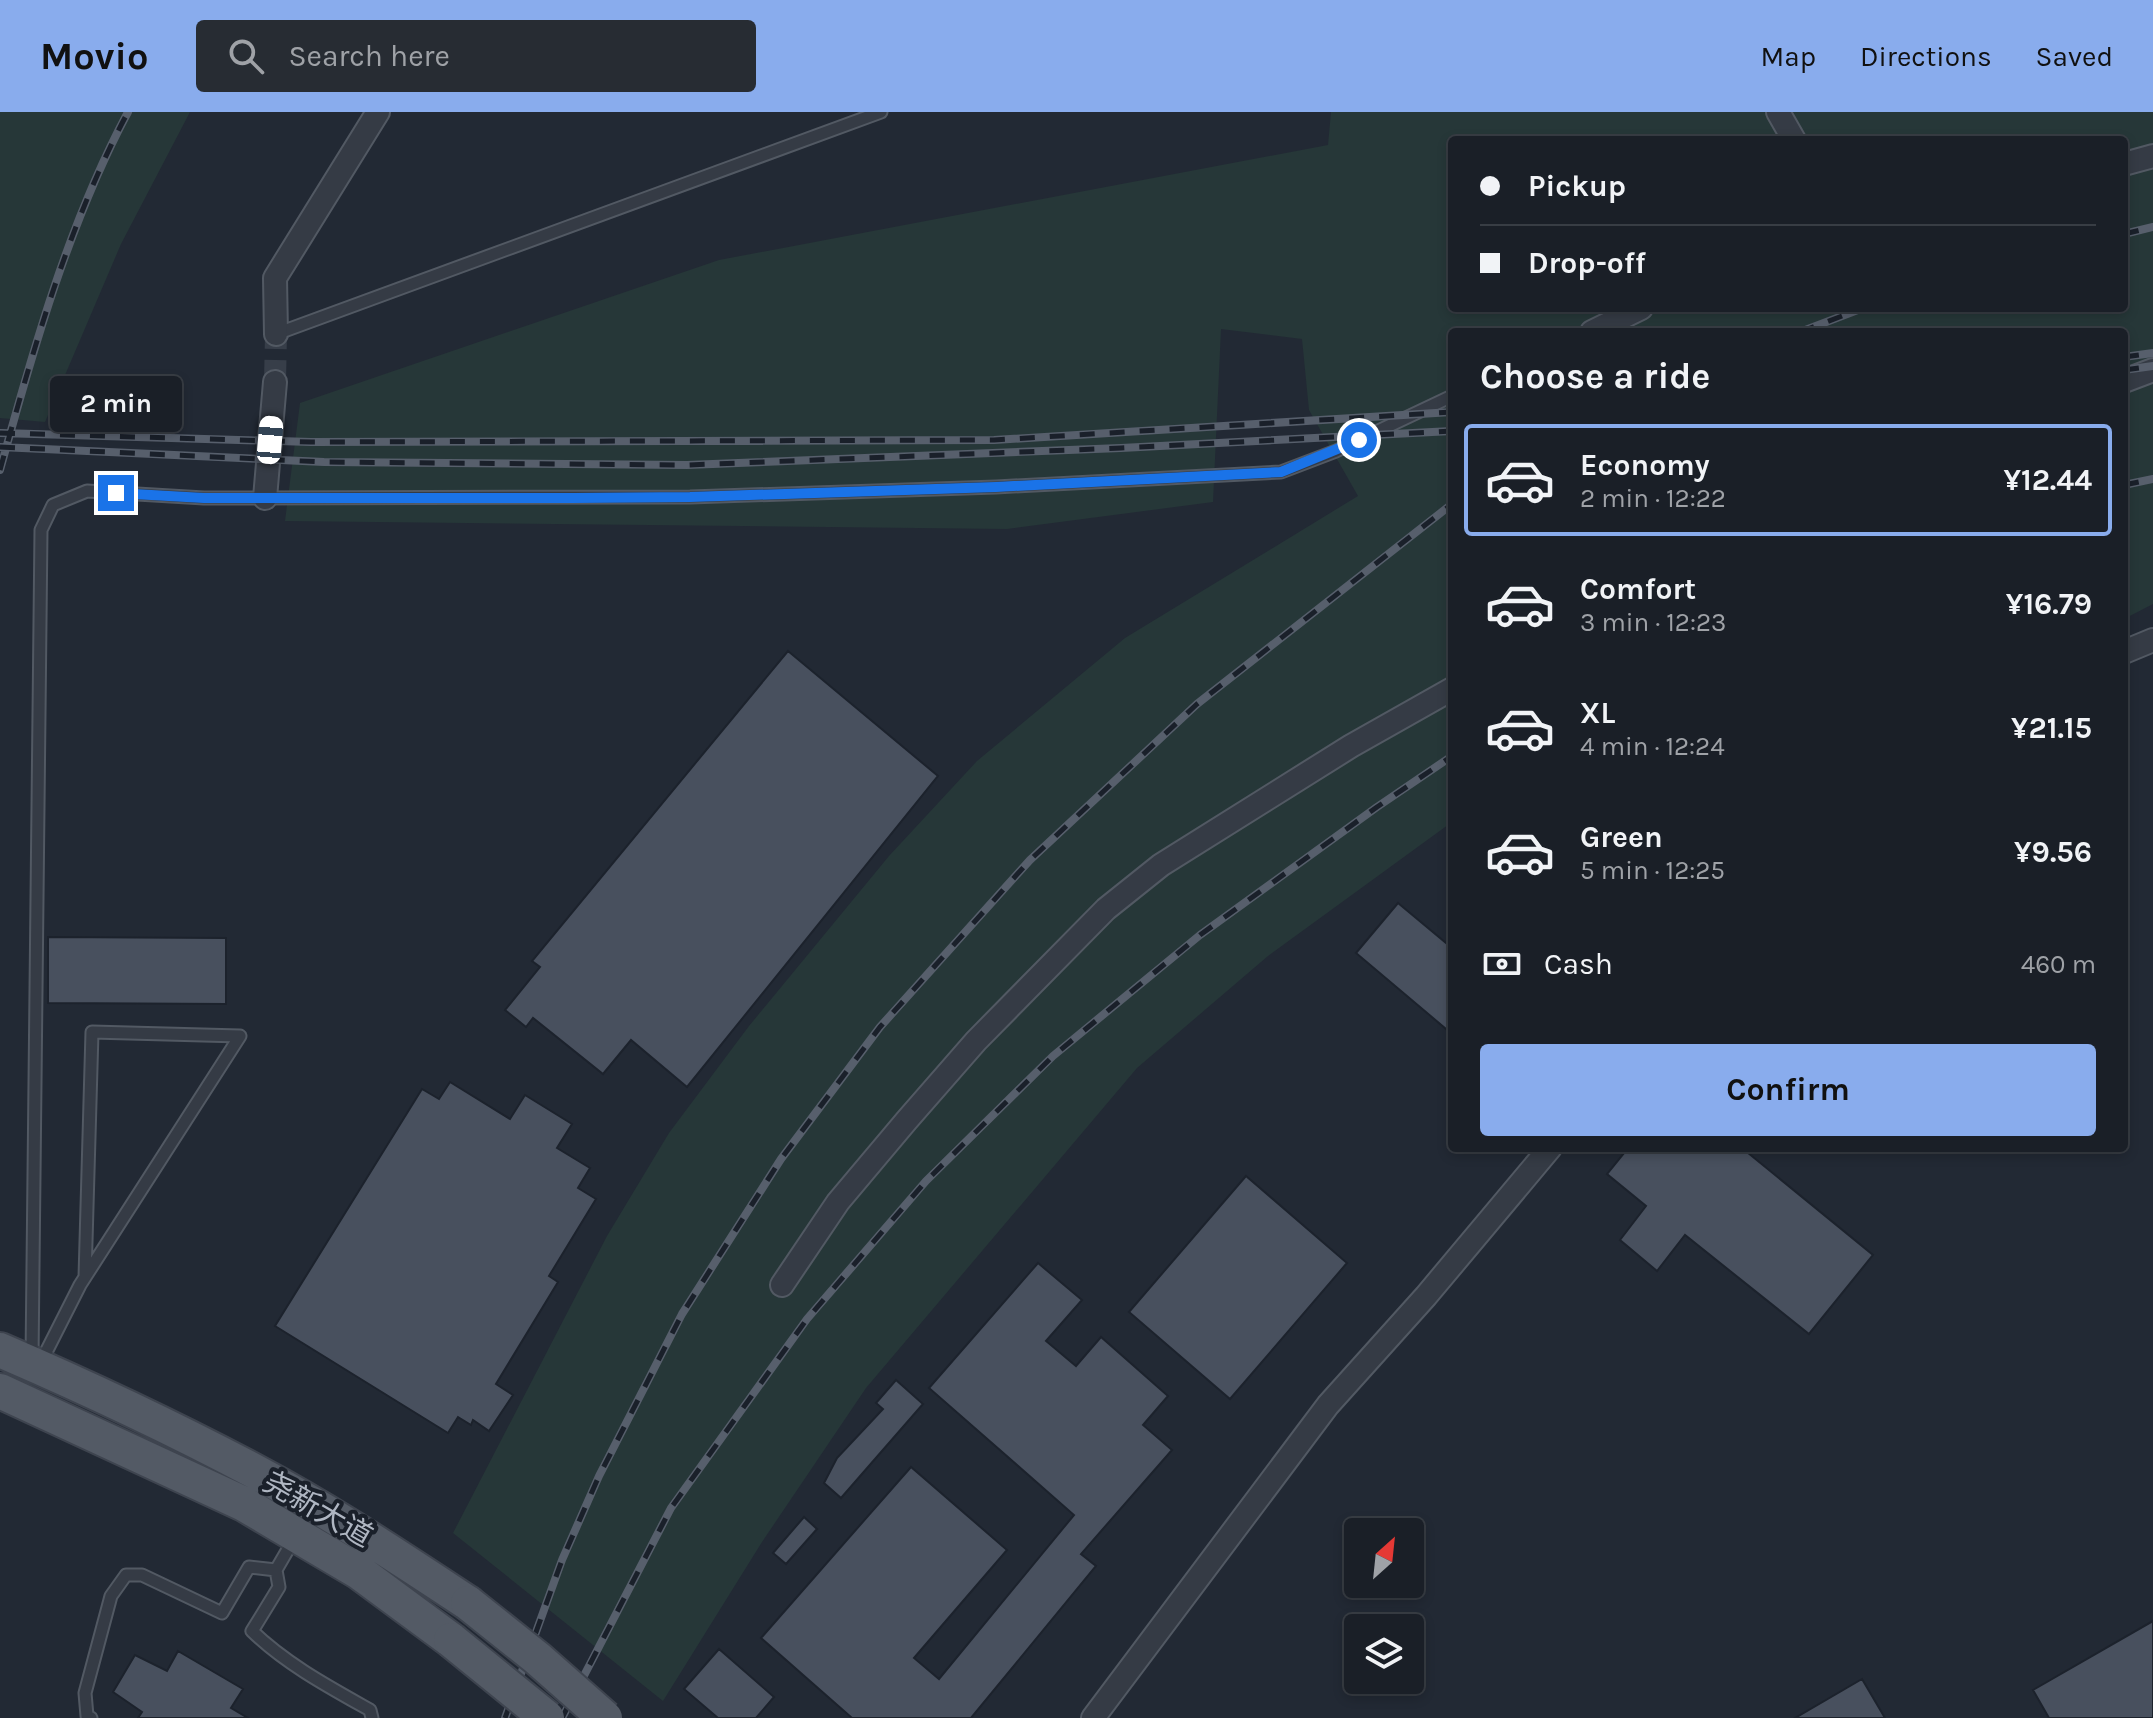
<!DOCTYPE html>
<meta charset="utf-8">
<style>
body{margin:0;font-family:Karla,"Noto Sans SC",sans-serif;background:#272c33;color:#f1f3f6;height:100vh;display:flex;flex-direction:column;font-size:30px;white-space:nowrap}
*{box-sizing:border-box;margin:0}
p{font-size:26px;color:#9fa2a7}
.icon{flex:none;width:44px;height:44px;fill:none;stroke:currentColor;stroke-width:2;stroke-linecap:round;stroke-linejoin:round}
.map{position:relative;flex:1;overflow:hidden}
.side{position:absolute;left:1448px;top:216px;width:680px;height:824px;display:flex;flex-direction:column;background:#1a1f27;border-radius:8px;box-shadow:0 4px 12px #0003,0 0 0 2px #383d44}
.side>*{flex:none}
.guide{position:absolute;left:1448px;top:24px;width:680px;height:176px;border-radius:8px;box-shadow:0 4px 12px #0003,0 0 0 2px #383d44;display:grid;align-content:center;height:176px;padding:0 32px;background:#1a1f27}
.needle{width:52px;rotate:27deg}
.fabs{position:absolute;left:1344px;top:1406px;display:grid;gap:16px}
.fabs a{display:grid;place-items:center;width:80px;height:80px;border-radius:8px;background:#1a1f27;box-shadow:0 4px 12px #0003,0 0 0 2px #383d44;font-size:40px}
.end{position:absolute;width:36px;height:36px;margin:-18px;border:10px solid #1a73e8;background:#fff;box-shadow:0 0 0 4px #fff}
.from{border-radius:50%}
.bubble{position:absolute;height:56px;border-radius:8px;background:#1a1f27;box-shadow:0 4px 12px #0003,0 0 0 2px #383d44;font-size:26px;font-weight:700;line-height:56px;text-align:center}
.car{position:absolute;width:24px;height:48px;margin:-24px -12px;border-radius:10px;box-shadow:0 0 6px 2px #0007;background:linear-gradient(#fff 24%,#345 0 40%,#fff 0 76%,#345 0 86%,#fff 0)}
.guide b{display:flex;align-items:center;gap:28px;height:76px;font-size:30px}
.guide b+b{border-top:2px solid #383d44}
.guide i{width:20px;height:20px;background:#f1f3f6}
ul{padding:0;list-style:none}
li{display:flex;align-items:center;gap:24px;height:112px;margin:0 16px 12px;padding:0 16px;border:4px solid transparent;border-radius:8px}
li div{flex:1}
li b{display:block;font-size:30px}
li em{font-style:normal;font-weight:700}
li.selected{border-color:#89aced}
li>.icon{width:72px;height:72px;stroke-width:1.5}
h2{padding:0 32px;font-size:36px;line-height:96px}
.pay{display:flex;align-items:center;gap:20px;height:88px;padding:0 32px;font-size:30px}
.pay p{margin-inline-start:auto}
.primary-button{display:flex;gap:16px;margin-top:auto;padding:16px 32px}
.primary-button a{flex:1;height:92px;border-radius:8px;background:#89aced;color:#111;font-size:32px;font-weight:700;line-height:92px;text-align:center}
header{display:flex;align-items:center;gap:48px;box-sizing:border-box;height:112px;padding:0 40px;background:#89aced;color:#111}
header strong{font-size:38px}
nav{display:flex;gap:44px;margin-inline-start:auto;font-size:28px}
.search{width:560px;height:72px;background:#272c33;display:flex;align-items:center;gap:20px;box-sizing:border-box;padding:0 28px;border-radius:8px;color:#9fa2a7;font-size:30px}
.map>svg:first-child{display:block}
.green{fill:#263738;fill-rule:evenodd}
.building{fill:#48505e;stroke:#1c222c;stroke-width:2}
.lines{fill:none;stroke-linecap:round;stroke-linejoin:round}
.street-tunnel{stroke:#373e49;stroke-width:22;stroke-dasharray:22 11;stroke-linecap:butt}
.lane-casing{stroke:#525963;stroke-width:15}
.street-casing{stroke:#525963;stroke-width:26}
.primary-casing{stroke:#3e444f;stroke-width:38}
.lane{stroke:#353b45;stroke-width:11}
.street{stroke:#353b45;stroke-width:22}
.primary{stroke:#535a65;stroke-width:34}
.rail-casing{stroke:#575f6c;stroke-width:8}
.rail{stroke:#1a202a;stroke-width:5;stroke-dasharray:15;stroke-linecap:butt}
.primary-bridge-casing{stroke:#3e444f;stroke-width:38;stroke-linecap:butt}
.primary-bridge{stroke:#535a65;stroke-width:34}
.route{stroke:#1a73e8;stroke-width:10}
.labels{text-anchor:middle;stroke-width:8;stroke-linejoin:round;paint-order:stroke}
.street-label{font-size:30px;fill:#afb6c2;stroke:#1a202a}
</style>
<header>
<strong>Movio</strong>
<div class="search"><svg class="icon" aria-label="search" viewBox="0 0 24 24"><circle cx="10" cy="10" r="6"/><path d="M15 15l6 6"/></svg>Search here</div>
<nav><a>Map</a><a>Directions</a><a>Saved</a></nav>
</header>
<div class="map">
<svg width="2153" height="1606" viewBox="0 0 2153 1606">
<rect width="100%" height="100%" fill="#222934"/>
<path class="green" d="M0,0H190L121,132L45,310L0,306Z
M1331,0H2153V492L2124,507V220H1452V710L1268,844L1137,956L866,1276L762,1430L663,1589L453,1421L607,1124L669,1021L749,914L889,744L977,649L1125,526L1358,384L1309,298L1302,227L1221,217L1213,390L1007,417L285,409L300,291L719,148L1328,33ZM1452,28H2124V196H1452Z"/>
<path class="building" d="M788,539L938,664L687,975L631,928L603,962L533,906L526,915L505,898L540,855L532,849Z
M1398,791L1452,836V922L1356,841Z
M48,825L226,826V892L48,891Z
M450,970L510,1007L525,983L572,1012L557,1036L590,1056L578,1076L596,1087L549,1164L558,1170L496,1272L513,1283L489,1319L473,1308L471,1313L458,1305L448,1321L275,1214L422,977L439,987Z
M1628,1036H1742L1873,1143L1809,1222L1685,1123L1657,1159L1620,1128L1646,1094L1607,1062Z
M1246,1064L1347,1151L1230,1287L1129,1200Z
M1038,1151L1082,1188L1046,1229L1076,1254L1101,1225L1168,1284L1143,1313L1172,1338L1081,1442L1096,1454L971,1606H852L761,1526L911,1355L1007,1438L914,1546L939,1567L1074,1403L929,1276Z
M896,1268L923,1292L841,1386L824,1371L837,1346L883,1297L876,1291Z
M804,1405L817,1417L786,1452L773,1441Z
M2153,1509V1606H2049L2033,1578Z
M719,1537L774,1585L756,1606H718L684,1577Z
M178,1539L243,1577L231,1596L248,1606H138L142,1600L113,1580L135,1543L167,1559Z
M1862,1567L1885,1606H1795Z"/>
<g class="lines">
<path class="street-tunnel" d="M275,270L276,222"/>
<g class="lane-casing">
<path id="lane" d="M276,222L881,0
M32,1247L41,418L53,393L87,379L204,386L690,385L996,375L1281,360L1336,339L1452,284
M40,1252L80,1173L240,924L92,920L85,1165
M294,1427L276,1458L279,1475L252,1519C286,1552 329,1575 370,1598L372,1606
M91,1606L87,1604L85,1581L111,1484L126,1463H142L222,1501L249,1455L276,1458"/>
</g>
<g class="street-casing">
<path id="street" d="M1778,0L1794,28
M2124,52L2153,44
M1592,220L1641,196
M276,222L275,166L378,0
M2124,269L2153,258
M265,386L275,270
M2124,540L2153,528
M782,1173L838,1090L907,1008L976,929L1106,797L1161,753L1351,634L1452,577
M1093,1606L1328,1293L1426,1184L1550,1036"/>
</g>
<g class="primary-casing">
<path id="primary" d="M0,1238C86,1275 171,1315 254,1359C328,1398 398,1445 468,1491
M0,1279L244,1392L359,1460L451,1528"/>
</g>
<use href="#lane" class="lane"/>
<use href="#street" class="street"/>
<use href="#primary" class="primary"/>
<g class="rail-casing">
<path id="rail" d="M2124,122L2153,115
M1800,220L1863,196
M2124,245L2153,241
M2124,258L2153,254
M0,321L311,330L994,328L1452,300
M0,335L324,350L687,353L1121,336L1452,319
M0,358C33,238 69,110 128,0
M2124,373L2153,367
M505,1606L562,1448L599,1364L682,1202L781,1047L880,915L1030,748L1197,592L1452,392
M562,1606L671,1396L807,1207L926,1069L1053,944L1200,823L1377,695L1452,644"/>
</g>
<use href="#rail" class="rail"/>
<g class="primary-bridge-casing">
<path id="primary-bridge" d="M468,1491L537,1546L605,1606
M451,1528L547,1606"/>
</g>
<use href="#primary-bridge" class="primary-bridge"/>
</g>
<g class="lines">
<path class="route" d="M116,381L204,386H574L690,385L996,375L1281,360L1359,328"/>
</g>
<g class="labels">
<g class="street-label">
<text transform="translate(318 1397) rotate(30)" y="10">尧新大道</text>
</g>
</g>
</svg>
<div class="fabs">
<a><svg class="needle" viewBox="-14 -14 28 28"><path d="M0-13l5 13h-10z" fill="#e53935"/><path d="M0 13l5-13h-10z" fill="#9fa2a7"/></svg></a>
<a><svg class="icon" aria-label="layers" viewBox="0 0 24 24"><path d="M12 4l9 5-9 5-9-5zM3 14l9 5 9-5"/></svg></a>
</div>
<i class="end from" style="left:1359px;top:328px"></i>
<i class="end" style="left:116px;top:381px"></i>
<div class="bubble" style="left:50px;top:264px;width:132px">2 min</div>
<i class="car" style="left:270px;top:328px;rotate:5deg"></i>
<div class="guide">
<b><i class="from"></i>Pickup</b>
<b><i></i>Drop-off</b>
</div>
<section class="side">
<h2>Choose a ride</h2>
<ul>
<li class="selected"><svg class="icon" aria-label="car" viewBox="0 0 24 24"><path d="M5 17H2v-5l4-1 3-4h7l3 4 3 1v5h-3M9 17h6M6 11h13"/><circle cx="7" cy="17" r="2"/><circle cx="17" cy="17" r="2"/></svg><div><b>Economy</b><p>2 min · 12:22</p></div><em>¥12.44</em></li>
<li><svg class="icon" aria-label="car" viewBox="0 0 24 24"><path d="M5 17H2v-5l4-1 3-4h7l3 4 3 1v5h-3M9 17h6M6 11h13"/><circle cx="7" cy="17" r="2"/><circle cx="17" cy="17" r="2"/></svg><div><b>Comfort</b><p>3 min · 12:23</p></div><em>¥16.79</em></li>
<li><svg class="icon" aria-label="car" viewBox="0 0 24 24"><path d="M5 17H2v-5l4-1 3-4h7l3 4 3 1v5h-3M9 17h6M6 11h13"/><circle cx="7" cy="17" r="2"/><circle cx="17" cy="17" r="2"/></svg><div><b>XL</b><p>4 min · 12:24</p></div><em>¥21.15</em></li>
<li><svg class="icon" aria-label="car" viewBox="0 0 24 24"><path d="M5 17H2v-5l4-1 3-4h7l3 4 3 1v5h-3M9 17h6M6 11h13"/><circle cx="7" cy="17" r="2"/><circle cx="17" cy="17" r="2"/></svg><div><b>Green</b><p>5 min · 12:25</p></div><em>¥9.56</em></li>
</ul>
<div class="pay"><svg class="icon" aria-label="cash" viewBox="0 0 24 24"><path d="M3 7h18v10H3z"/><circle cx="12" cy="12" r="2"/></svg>Cash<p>460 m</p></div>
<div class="primary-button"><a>Confirm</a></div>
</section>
</div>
